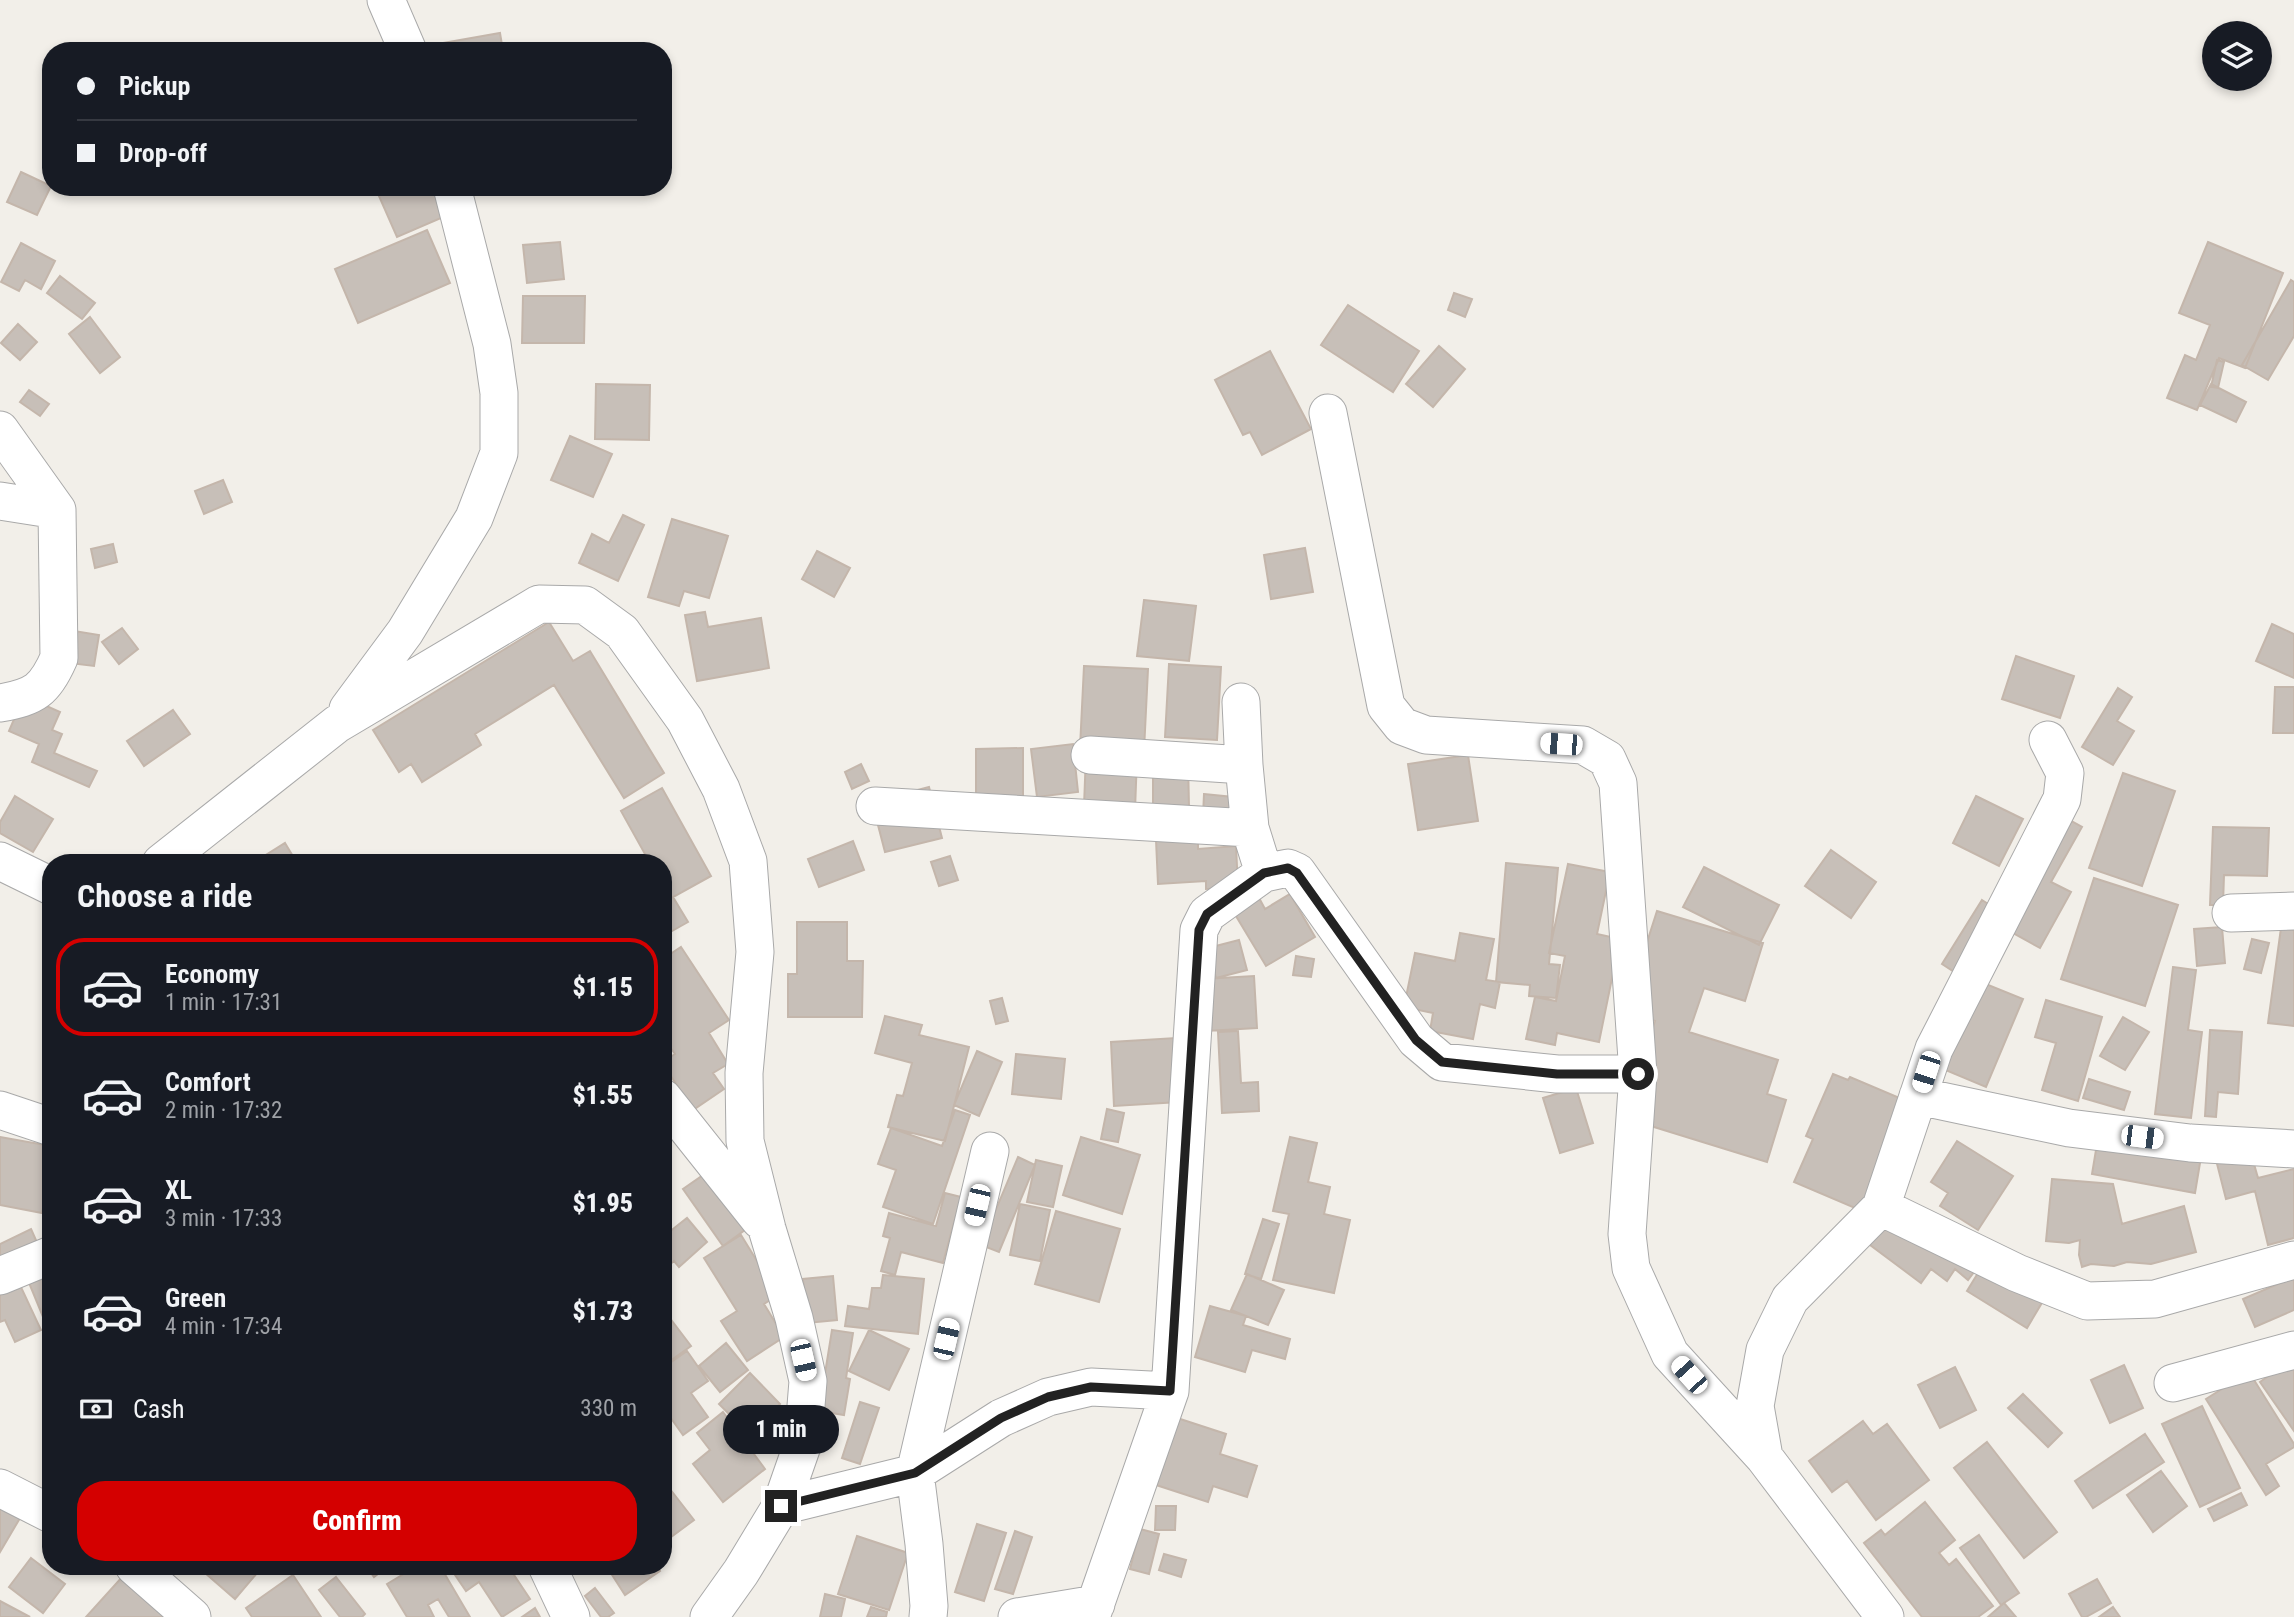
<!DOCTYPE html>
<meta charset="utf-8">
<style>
body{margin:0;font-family:"Roboto Condensed",sans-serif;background:#242831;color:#f1f3f6;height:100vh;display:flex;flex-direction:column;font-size:26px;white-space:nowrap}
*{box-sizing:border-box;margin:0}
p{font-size:23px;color:#9ea1a6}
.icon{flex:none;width:38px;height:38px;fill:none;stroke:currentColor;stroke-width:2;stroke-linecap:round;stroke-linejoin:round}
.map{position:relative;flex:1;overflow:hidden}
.side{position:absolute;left:42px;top:854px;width:630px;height:721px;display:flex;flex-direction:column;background:#171b24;border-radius:28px;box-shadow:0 4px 10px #0003}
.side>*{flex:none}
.guide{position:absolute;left:42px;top:42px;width:630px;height:154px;border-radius:28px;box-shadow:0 4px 10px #0003;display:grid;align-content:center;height:154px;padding:0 35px;background:#171b24}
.controls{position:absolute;left:2202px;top:21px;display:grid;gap:14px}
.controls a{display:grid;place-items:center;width:70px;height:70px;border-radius:50%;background:#171b24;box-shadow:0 4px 10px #0003;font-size:35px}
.end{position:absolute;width:32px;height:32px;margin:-16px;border:9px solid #222;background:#fff;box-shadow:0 0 0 4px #fff}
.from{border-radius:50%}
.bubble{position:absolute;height:49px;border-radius:24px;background:#171b24;box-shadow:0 4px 10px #0003;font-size:23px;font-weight:800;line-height:49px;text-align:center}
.car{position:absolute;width:21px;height:42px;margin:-21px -10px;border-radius:9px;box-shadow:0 0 5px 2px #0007;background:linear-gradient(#fff 24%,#345 0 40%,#fff 0 76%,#345 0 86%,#fff 0)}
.guide b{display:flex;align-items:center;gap:24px;height:66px;font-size:26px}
.guide b+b{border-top:2px solid #363941}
.guide i{width:18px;height:18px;background:#f1f3f6}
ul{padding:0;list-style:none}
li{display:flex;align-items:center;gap:21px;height:98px;margin:0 14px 10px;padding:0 21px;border:4px solid transparent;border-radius:28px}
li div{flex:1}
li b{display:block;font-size:26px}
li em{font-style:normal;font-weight:800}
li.active{border-color:#d40000}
li>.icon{width:63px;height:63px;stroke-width:1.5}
h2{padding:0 35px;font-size:32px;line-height:84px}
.pay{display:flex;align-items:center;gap:18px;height:77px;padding:0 35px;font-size:26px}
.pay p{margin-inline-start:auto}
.action{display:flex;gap:14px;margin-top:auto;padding:14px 35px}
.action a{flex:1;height:80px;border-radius:28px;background:#d40000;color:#fff;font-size:28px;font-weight:800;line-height:80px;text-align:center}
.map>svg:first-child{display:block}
.building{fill:#c7bfb8;stroke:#c4b6ab;stroke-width:2}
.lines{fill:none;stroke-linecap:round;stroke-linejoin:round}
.minor-casing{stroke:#a9a9a9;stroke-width:39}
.minor{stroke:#fff;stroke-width:37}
.route{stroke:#222;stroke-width:9}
</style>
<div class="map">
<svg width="2294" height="1617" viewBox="0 0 2294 1617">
<rect width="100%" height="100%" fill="#f2efe9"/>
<path class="building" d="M500,33L503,51H438L437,44Z
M21,172L51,186L37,215L7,202Z
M375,187H436L448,215L397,237Z
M427,230L450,283L358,323L335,269Z
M560,242L564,279L527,283L523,245Z
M2208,242L2283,273L2245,368L2219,358L2197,410L2167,398L2185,355L2196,360L2210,325L2179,313Z
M21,243L55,261L41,289L25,280L19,291L1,282Z
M60,276L95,303L82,319L47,293Z
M2291,280L2294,282V336L2268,380L2242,365Z
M1454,293L1472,299L1465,317L1448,310Z
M523,296H585L584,343H522Z
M1348,305L1419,351L1393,392L1321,345Z
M90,317L120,357L100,373L69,334Z
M18,324L37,342L20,360L1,343Z
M1439,346L1465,369L1433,407L1406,384Z
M1270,351L1311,429L1262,455L1250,432L1243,435L1215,380Z
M2217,360L2224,362L2218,388L2211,387Z
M596,384L650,385L649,440L595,439Z
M2211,384L2246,402L2236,422L2200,405Z
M29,390L49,404L40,416L20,402Z
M570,436L612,454L593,497L551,480Z
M223,480L232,502L204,514L195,491Z
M623,515L644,525L618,581L579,563L592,534L609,543Z
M672,519L728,536L709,598L684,591L679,606L648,597Z
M113,544L117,562L95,568L91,549Z
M1305,548L1313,592L1271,599L1264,555Z
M817,551L850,568L834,597L802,579Z
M1144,600L1196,606L1189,661L1137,656Z
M705,612L708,627L761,618L769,668L697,681L685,615Z
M549,622L573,661L590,651L664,773L624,798L554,685L475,734L481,745L422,782L411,764L399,772L373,730Z
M2272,624L2294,634V678L2256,661Z
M122,628L138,649L119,664L102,642Z
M74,631L99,635L94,666L69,663Z
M2016,656L2074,676L2060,718L2002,699Z
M1169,664L1221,667L1217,740L1165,737Z
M1084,666L1148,669L1144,751L1080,748Z
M2275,687H2294V733H2273Z
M2118,688L2132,697L2117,721L2134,731L2113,765L2082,747Z
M24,696L60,712L52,730L62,734L54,753L97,771L89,787L32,762L39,744L9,731Z
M173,710L190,734L144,766L127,741Z
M1073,744L1078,792L1037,797L1031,749Z
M1023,748V803L976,804V749Z
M1086,754L1137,756L1135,811L1084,806Z
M1468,755L1478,821L1418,830L1408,764Z
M1188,761L1189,807L1153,808V762Z
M861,764L869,781L852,789L845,772Z
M2123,773L2175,791L2142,886L2089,868Z
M929,787L942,838L885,852L872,802Z
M662,788L711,876L673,897L688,922L663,936V863H650L621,811Z
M1204,794L1233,797L1232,818L1203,816Z
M15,796L53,819L33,852L0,833V822Z
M1976,796L2023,819L1999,866L1953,843Z
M2057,813L2082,827L2051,882L2071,892L2040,948L1995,923Z
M2213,827L2269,828L2267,876L2224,875L2223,905H2210Z
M1198,838V849L1236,846L1238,887L1206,889V881L1158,884L1156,840Z
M853,841L864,870L819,887L808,859Z
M285,843L297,863H253Z
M1831,850L1876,882L1851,918L1805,886Z
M950,856L958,880L939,886L931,862Z
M1506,863L1558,868L1549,964L1560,965L1556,998L1529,996L1530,985L1496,982Z
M1568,864L1610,872L1597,934L1620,939L1599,1042L1557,1033L1555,1045L1526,1039L1535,997L1556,1001L1565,956L1549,953Z
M1704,867L1779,905L1759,945L1683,907Z
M2094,878L2178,905L2145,1006L2061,979Z
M1290,894L1315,937L1266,966L1233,911L1258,896L1265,909Z
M1982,900L1999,911L1959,975L1942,964Z
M1657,911L1763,943L1745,1001L1704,988L1689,1032L1778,1060L1767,1094L1786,1100L1767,1162L1625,1118L1655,1021L1625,1011Z
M797,922H847V961H863L862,1017H788V974H797Z
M2222,927L2225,963L2197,966L2194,929Z
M2281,928L2294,930V1026L2268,1023Z
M1460,933L1494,939L1486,980L1500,982L1495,1008L1480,1004L1473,1039L1430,1031L1433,1013L1404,1007L1415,953L1455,961Z
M2252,939L2269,943L2261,973L2244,969Z
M1239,940L1247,970L1216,978L1208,948Z
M681,947L729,1020L709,1033L728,1064L713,1073L724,1089L693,1110L663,1064V1062L675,1054L663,1037V959Z
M1296,956L1314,959L1311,977L1293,975Z
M2173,967L2196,970L2188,1030L2202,1032L2191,1118L2155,1114Z
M1961,974L2023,999L1986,1087L1924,1061Z
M1254,976L1257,1028L1206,1031L1203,979Z
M1002,998L1008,1021L996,1024L990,1001Z
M2046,1000L2102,1017L2078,1101L2042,1090L2056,1043L2035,1037Z
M885,1016L922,1025L919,1035L969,1047L945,1141L888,1127L897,1095L903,1096L912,1063L875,1053Z
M2123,1017L2149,1032L2125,1070L2100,1056Z
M2210,1030L2242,1032L2238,1094L2218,1092L2216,1117L2205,1116Z
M1238,1031L1241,1083L1258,1082L1259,1111L1222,1113L1218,1032Z
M1176,1038L1179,1102L1114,1106L1111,1042Z
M977,1051L1002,1062L979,1116L954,1105Z
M1016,1054L1065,1059L1061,1099L1012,1094Z
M1833,1074L1848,1080L1850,1077L1909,1102L1862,1211L1794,1182L1813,1139L1806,1136Z
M2089,1079L2130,1092L2124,1110L2083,1098Z
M1576,1088L1593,1143L1560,1153L1543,1098Z
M1107,1109L1124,1113L1118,1142L1101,1139Z
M955,1110L970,1115L933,1224L883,1207L896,1170L878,1164L891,1128L942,1146Z
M2100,1126L2203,1145L2195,1193L2092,1174Z
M0,1137L51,1146V1166L42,1213L0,1205Z
M1081,1137L1140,1155L1122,1214L1063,1195Z
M1290,1137L1317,1143L1308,1182L1330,1187L1324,1214L1350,1220L1334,1293L1273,1280L1289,1214L1273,1211Z
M1957,1141L2013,1176L1978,1230L1940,1206L1948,1193L1931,1182Z
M2248,1143L2258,1178L2294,1169V1238L2268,1245L2255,1191L2226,1199L2214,1152Z
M1018,1157L1035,1165L999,1252L981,1245Z
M1036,1160L1062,1166L1053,1207L1027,1202Z
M709,1171L749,1227L723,1246L683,1189Z
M2052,1179L2113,1184L2122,1224L2184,1206L2196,1252L2151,1264L2127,1262L2114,1266L2091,1264L2082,1267L2079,1255L2080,1240L2069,1243L2046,1241Z
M1886,1192L1980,1264L1968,1280L1955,1269L1947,1281L1931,1269L1921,1283L1854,1233Z
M945,1193L961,1197L943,1263L901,1252L895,1275L881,1271L890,1238L883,1236L889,1213L936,1226Z
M1020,1204L1050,1210L1040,1261L1010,1255Z
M1056,1211L1120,1229L1099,1302L1035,1284Z
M687,1218L707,1242L679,1267L674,1261L663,1270V1228L668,1233Z
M1263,1219L1279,1224L1261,1279L1245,1274Z
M31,1229L43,1256L13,1270L41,1330L15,1342L5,1320L0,1322V1244Z
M741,1235L778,1295L764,1304L784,1337L747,1361L721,1321L737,1311L704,1258Z
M1986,1260L2046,1296L2027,1328L1967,1291Z
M51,1268V1328L48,1329L27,1278Z
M1247,1274L1284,1290L1268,1325L1231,1310Z
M883,1275L924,1279L918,1334L845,1326L848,1306L869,1309L872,1288H881Z
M833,1276L837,1320L807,1323L803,1279Z
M2294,1277V1310L2255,1327L2243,1299Z
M1210,1306L1246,1316L1243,1325L1290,1339L1285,1359L1252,1350L1245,1372L1195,1357Z
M663,1309L691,1346L663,1366Z
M832,1330L853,1333L846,1378L850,1379L844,1415L819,1411Z
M869,1330L909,1349L889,1390L849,1371Z
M726,1343L748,1370L720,1392L699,1366Z
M687,1351L708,1381L691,1393L708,1417L683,1435L663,1407V1376L671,1370L667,1365Z
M2294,1358V1431L2260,1382Z
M2124,1365L2143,1408L2110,1423L2091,1380Z
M1955,1367L1976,1410L1940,1428L1918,1385Z
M2249,1372L2294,1444V1447L2266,1464L2279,1486L2266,1495L2206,1399Z
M750,1373L780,1404L749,1434L719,1404Z
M2023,1394L2062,1433L2048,1447L2008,1408Z
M860,1402L879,1408L860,1464L842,1458Z
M2202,1406L2240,1488L2200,1507L2162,1424Z
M723,1412L765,1469L723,1502L693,1464L710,1450L697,1433Z
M1168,1415L1226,1434L1220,1454L1257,1466L1247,1497L1213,1486L1208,1502L1147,1482Z
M1863,1421L1873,1434L1887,1424L1929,1480L1876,1520L1847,1481L1832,1492L1809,1461Z
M2145,1434L2164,1462L2093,1508L2075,1481Z
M1987,1442L2057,1532L2024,1558L1954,1468Z
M2161,1471L2187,1506L2153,1532L2127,1495Z
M663,1480L694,1520L663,1543Z
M2241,1493L2247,1505L2214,1521L2208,1509Z
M0,1499L23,1513L0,1552Z
M1925,1502L1955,1540L1939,1553L1949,1565L1956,1559L1993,1606L1978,1617H1922L1864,1543L1881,1530L1885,1535Z
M1156,1506H1176L1175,1530H1155Z
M977,1524L1006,1533L984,1601L955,1592Z
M1140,1529L1159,1534L1149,1574L1130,1569Z
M1015,1531L1032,1537L1013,1594L995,1589Z
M1979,1535L2019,1593L2001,1605L1960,1548Z
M857,1536L908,1553L889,1610L838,1594Z
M1164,1554L1186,1560L1181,1577L1159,1570Z
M31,1558L65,1584L43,1613L9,1587Z
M197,1566H263L235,1599Z
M366,1566H388L374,1577Z
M417,1566H440L470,1617H449L438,1599L428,1605L434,1617H407L387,1584Z
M449,1566H508L530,1599L502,1617L479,1582L466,1591Z
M657,1566L660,1571L625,1595L607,1567Z
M124,1575L170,1617H86Z
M293,1575L321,1617H252L246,1608Z
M336,1577L365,1614L362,1617H340L319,1590Z
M2097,1579L2111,1603L2086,1617H2082L2069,1594Z
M595,1588L614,1613L608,1617H601L585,1596Z
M825,1594L845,1599L841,1617H820Z
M0,1601L30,1617H0Z
M2004,1603L2016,1617H1988Z
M871,1607L887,1612L886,1617H867Z
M2113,1607L2120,1617H2099Z
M535,1608L540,1617H522Z"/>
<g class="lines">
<g class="minor-casing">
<path id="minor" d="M386,0L408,51
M1328,413L1386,706L1402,726L1426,735L1583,745L1607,759L1618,783L1638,1074
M0,430L57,510L59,658C45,690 35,697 0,703
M0,501L57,510
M348,709L405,632L474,518L499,453V393L492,344L452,187
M1090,755L1244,765
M875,806L1250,828
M0,861L51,886
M161,863L337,724L539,604L585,605L622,632L685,720L721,789L748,861L755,952L744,1073L745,1141L767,1229L794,1318L808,1381L803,1443L781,1506L741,1572L709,1617
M1264,873L1288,868L1297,872L1416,1040L1442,1062L1557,1074H1638L1627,1234L1631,1268L1670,1354L1764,1457
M2231,913L2294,911
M1918,1096L2069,1128L2190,1143L2294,1149
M663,1098L760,1220
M0,1110L51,1127
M1881,1207L2017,1273L2087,1301L2155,1299L2294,1260
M0,1276L51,1255
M2173,1383L2294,1350
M0,1488L51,1514
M781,1506L915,1473L1001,1418L1048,1397L1091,1387L1170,1391
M134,1566L192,1617
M547,1566L571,1617
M928,1617L929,1606L924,1544L915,1473L990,1151
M1017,1617L1096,1604
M1091,1617L1170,1391L1199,930L1207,914L1264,873L1250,828L1244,765L1241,702
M1885,1617L1764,1457L1755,1406L1765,1350L1790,1299L1881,1207L1934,1049L2062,799L2065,773L2048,740"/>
</g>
<use href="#minor" class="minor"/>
</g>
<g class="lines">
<path class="route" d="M781,1506L915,1473L1001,1418L1048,1397L1091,1387L1170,1391L1199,930L1207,914L1264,873L1288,868L1297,873L1416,1040L1442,1062L1557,1074H1638"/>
</g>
</svg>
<div class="controls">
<a><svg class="icon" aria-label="layers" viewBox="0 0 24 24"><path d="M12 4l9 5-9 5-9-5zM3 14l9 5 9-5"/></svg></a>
</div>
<i class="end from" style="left:1638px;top:1074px"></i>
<i class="end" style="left:781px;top:1506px"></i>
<div class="bubble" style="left:723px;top:1405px;width:116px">1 min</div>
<i class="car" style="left:1561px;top:744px;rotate:274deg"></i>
<i class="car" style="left:1926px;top:1072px;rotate:198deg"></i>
<i class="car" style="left:2142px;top:1137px;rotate:97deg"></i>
<i class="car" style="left:977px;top:1205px;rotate:193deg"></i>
<i class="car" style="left:946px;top:1339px;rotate:13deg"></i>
<i class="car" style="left:803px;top:1360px;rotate:167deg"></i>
<i class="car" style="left:1689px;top:1375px;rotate:318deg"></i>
<div class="guide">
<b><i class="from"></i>Pickup</b>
<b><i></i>Drop-off</b>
</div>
<section class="side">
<h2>Choose a ride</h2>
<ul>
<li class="active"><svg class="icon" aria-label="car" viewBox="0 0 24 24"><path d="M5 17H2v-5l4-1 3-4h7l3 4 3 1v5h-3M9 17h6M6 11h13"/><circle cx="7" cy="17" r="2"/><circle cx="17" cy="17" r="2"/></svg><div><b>Economy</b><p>1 min · 17:31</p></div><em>$1.15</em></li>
<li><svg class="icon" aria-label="car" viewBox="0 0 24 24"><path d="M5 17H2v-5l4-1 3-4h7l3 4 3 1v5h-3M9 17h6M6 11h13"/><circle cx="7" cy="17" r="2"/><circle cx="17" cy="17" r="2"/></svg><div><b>Comfort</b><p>2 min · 17:32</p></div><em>$1.55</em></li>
<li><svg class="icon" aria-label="car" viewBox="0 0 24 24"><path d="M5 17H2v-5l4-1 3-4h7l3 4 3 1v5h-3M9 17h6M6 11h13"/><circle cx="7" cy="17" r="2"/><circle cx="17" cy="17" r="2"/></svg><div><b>XL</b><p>3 min · 17:33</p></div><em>$1.95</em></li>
<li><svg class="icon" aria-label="car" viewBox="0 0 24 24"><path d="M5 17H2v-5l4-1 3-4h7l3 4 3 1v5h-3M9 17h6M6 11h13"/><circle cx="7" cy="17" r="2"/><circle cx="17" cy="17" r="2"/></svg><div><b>Green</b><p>4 min · 17:34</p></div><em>$1.73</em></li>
</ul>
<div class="pay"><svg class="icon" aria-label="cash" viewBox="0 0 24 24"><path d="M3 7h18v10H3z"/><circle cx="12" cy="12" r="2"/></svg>Cash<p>330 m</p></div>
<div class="action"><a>Confirm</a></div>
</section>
</div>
